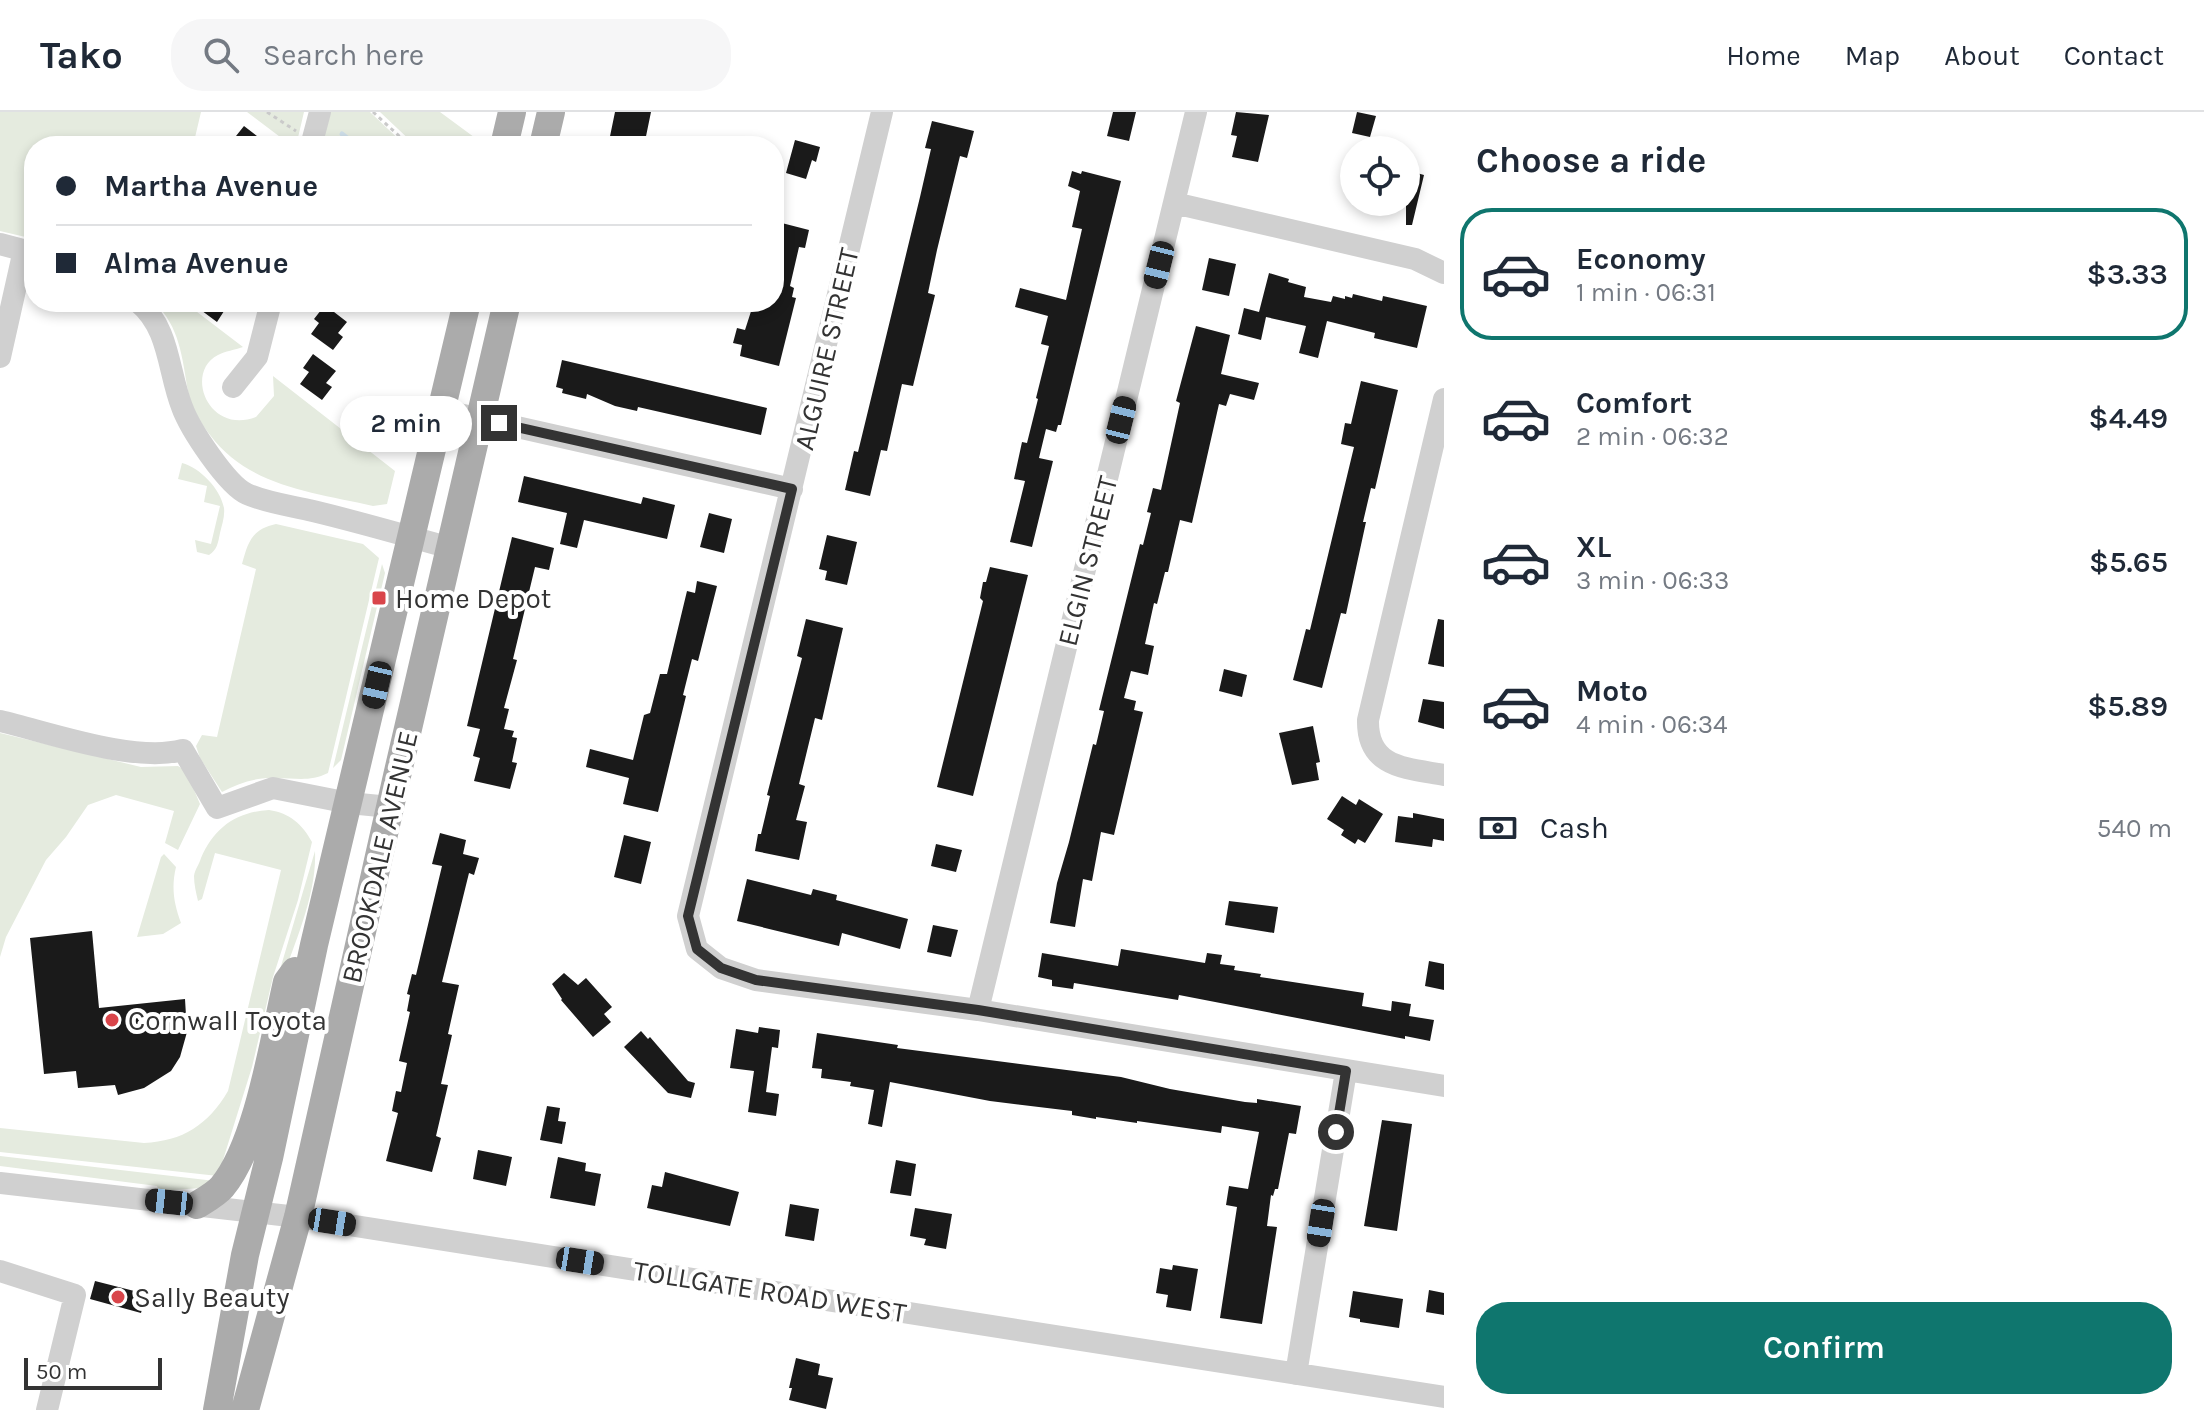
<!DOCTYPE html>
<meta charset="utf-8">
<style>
body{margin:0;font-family:Karla,sans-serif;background:#f6f6f7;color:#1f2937;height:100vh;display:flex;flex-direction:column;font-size:30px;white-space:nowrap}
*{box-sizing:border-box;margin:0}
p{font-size:26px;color:#747a83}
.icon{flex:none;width:44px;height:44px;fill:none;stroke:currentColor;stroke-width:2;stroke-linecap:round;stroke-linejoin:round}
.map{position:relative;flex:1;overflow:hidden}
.drawer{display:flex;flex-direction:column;background:#fff;width:760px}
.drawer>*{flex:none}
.top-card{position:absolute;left:24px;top:24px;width:760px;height:176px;border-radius:32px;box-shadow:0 4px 12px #0003;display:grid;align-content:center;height:176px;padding:0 32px;background:#fff}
.fabs{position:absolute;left:1340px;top:24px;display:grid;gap:16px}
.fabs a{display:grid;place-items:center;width:80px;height:80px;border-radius:50%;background:#fff;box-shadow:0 4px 12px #0003;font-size:40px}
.scale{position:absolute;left:24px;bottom:20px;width:138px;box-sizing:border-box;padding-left:8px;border:4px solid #333;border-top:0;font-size:22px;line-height:28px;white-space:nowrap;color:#333;-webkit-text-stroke:6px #fff;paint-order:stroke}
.end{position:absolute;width:36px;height:36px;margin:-18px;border:10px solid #333;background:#fff;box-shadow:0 0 0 4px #fff}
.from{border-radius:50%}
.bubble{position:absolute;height:56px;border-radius:28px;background:#fff;box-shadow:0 4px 12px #0003;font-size:26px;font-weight:600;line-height:56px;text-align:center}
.car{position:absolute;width:24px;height:48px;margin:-24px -12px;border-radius:10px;box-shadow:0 0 6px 2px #0007;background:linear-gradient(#222 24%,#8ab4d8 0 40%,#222 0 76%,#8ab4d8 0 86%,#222 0)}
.top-card b{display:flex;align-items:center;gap:28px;height:76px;font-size:30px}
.top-card b+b{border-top:2px solid #e0e1e3}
.top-card i{width:20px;height:20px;background:#1f2937}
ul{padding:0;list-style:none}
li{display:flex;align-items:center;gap:24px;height:132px;margin:0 16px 12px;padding:0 16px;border:4px solid transparent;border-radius:32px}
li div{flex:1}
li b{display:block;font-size:30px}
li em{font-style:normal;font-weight:600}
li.on{border-color:#0f766e}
li>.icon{width:72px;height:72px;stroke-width:1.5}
h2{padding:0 32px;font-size:36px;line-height:96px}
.pay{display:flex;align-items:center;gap:20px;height:88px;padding:0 32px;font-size:30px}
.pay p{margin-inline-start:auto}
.primary-button{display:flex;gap:16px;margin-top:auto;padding:16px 32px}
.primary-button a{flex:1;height:92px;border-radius:32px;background:#0f766e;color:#fff;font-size:32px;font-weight:600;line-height:92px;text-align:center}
header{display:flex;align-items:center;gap:48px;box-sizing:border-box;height:112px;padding:0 40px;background:#fff;border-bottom:2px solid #e0e1e3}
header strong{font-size:38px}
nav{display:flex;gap:44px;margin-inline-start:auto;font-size:28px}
.search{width:560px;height:72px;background:#f6f6f7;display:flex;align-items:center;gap:20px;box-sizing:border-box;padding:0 28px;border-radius:32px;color:#747a83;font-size:30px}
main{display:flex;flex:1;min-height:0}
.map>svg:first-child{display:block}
.green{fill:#e5ebdf}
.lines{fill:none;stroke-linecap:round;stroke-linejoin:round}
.stream{stroke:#cedee9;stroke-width:5}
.building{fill:#1a1a1a}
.path{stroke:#cacaca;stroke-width:3;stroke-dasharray:4 4;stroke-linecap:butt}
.minor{stroke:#d0d0d0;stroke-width:22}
.major{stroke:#ababab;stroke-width:28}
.route{stroke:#333;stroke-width:10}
.poi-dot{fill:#d9454a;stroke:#fff;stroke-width:3}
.labels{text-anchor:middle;stroke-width:8;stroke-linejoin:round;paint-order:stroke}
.street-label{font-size:28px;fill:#333;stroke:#fff}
.poi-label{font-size:28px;fill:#333;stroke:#fff;text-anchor:start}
</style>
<header>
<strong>Tako</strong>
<div class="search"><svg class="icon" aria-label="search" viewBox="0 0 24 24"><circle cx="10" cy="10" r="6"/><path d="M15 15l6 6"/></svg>Search here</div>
<nav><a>Home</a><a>Map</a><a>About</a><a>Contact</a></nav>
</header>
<main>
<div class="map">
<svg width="1444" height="1298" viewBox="0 0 1444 1298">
<rect width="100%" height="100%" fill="#fff"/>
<path class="green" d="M0,0H201L193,34H34V127L0,119Z
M247,0H304L296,34H292Z
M330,0H370L406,34H322Z
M380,0H440L478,28L477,34H416Z
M154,190H184L243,235C235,238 225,239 218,243C184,260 208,323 256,305L274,284L273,264L395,359L387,392L373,394C313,380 249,375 210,323C200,310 191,295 188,279C182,245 180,215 154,190Z
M182,351C200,356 220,376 224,396C225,404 222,413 220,421C218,431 217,438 209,443L197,440L195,428L211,432L220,394L204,390L207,374L178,367Z
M276,412L363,432L379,446L328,661C308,671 292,665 271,666C253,666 237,672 222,680L200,646L196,634L202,623L217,625L256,457L242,452C248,430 252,417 276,412Z
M382,452L385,461L341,648L333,656Z
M0,621L141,655L178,654L186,659L200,692L178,738L165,731L174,699L116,683L88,693L66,725L46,748L6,825L0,845Z
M269,698C290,701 302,712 312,730L298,788L273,865L252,955L218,1064L0,1040V1016L144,1031C183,1029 208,1013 228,979L281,758L215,741L202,787L198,789C196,781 194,772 194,764C195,757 199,753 201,746C214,716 236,700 269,698Z
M315,739C317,782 295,830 281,871H276Z
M164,742L176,755C171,776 174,792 181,811L163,822L137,825L161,745Z
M0,1044L215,1069L201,1076L159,1079L157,1074L0,1054Z"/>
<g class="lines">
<path class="stream" d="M342,22L357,34"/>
</g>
<path class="building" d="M615,0H651L644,34H608Z
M1113,0H1136L1129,29L1107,24Z
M1236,0L1269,3L1258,50L1232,45L1237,24L1231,23Z
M1357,0L1376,4L1370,25L1352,21Z
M932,9L974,19L967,46L960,44L937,138L928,181L935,183L913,274L902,272L887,339L881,338L870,384L845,378L854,339L858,340L920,85L931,37L925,36Z
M244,14L270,34H228Z
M795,28L820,35L816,50L812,48L806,67L786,61Z
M1406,58L1424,63L1412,113H1406Z
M1072,59L1081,62L1082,59L1121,69L1061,313H1058L1056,320L1046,317L1039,346L1053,349L1032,435L1010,430L1025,369L1014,367L1022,330L1027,331L1038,287L1036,286L1049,234L1041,232L1048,204L1015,195L1020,176L1066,188L1082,117L1072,115L1080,79L1068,74Z
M774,109L809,118L805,136L799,135L790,174L794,176L792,185L796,186L779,254L740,244L742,233L733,231L737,216L745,218L754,190H774Z
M1209,146L1236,152L1229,184L1202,178Z
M1269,161L1289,167L1288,170L1306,175L1304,185L1331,190L1333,184L1345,187V184L1352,186L1353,182L1382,189L1383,184L1427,194L1417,236L1374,226L1375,221L1327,209L1318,246L1299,241L1306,214L1266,205L1261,228L1238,222L1244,196L1259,200Z
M190,190H218L226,196L217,210Z
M325,193L347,210L338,221L343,225L333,238L311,222L319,211L314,207Z
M1196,214L1230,223L1221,262L1259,271L1254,288L1230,282L1226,294L1219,292L1192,411L1180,408L1168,460H1165L1157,492L1154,491L1145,532L1154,534L1148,563L1131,559L1124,586L1136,589L1134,598L1143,600L1114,723L1101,720L1092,769L1083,767L1075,815L1050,811L1057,771L1069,730L1093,632L1096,633L1104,599L1099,598L1140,432L1143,433L1151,401L1147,400L1153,376L1161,378L1180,291L1176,289Z
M313,242L336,259L326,271L332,275L322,288L300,272L309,260L303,256Z
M562,248L767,296L761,323L638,295L637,299L615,294L587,282L586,287L562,281L563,277L556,275Z
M1361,269L1398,278L1375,377L1371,376L1363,410H1366L1346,502L1341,501L1322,576L1293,568L1306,517L1310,518L1354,335L1341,332L1345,311L1351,312Z
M524,364L641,392L643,385L675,393L667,427L584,408L577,436L560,432L567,401L518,390Z
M709,401L732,407L724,441L700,435Z
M827,423L857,430L847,473L825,468L827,459L819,457Z
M512,425L554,436L549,458L535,455L513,547L517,548L504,596L509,597L504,617L514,619L512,625L517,626L512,650L517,651L510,677L474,669L480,646L473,644L480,617L467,614Z
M990,455L1028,463L973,684L937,675L983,489L980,486L983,470H986Z
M697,469L717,474L698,549L692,547L683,583L686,584L658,700L623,692L629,666L586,655L590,637L633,648L644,603L650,601L660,562H667L687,479L695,481Z
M806,507L843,516L822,608L815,606L799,672L805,674L796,708L807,710L799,748L755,739L758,722H761L770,684L767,683L802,546L797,544Z
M1438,507L1444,508V555L1428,552Z
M1224,557L1247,563L1242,585L1219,579Z
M1423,587L1444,590V617L1418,610Z
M1313,614L1320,650L1316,651L1319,668L1292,673L1279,621Z
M1342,684L1356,693L1359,687L1383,702L1365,731L1358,727L1355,732L1341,723L1344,718L1327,707Z
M1413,701L1444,707V729L1433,727L1432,735L1395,730L1398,704L1413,706Z
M440,721L466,728L463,742L479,746L474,763L469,761L442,870L459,873L448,922L452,923L441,972L448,973L436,1024L441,1026L432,1060L386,1049L398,1001L392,999L396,979L401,980L407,951L399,949L410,900L407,899L410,883L407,882L412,862L416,863L442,754L432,752Z
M624,723L651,730L641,772L614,765Z
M936,732L962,738L956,760L931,754Z
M747,767L811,783L813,777L837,783L836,788L908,807L900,837L842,821L839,834L737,809Z
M1229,789L1278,795L1274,821L1225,813Z
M933,813L958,818L951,845L927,840Z
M92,819L99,896L185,887L187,920L180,945L171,959L144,976L118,983L115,973L78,976L76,959L44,962L30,826Z
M1121,837L1205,851L1207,841L1222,843L1220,852L1235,854L1234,858L1261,862L1260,865L1364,881L1362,894L1391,899L1392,889L1411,892L1409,904L1434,908L1430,929L1405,924V927L1179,883L1178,888L1074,871L1073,877L1052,874V868L1038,865L1042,841L1118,854Z
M1429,849L1444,852V878L1425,874Z
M564,861L578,873L586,866L612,895L604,902L611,910L593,925L561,888L562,887L552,872Z
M759,915L780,918L778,936L772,935L766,980L779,982L776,1004L748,1000L754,959L730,956L736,917L758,921Z
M641,919L648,927L650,925L688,969L695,971L691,986L668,981L624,935Z
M817,921L898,933L897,936L1121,965L1170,977L1245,990L1257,991V987L1301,994L1296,1022L1289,1021L1278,1077H1275L1273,1084L1271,1083L1267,1114L1277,1115L1262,1212L1220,1206L1237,1095L1226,1093L1229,1074L1248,1077L1259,1020L1222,1014L1221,1021L1137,1009V1011L1096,1005V1007L1072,1003V999L990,989L890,970L882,1015L868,1012L874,978L850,974L851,970L821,966L822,957L812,956Z
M547,994L560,996L558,1009L566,1010L562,1032L540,1028Z
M1382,1008L1412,1012L1397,1119L1364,1114Z
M478,1038L512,1045L506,1074L473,1067Z
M558,1045L586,1051L585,1059L601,1062L595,1094L550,1086Z
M896,1048L916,1052L911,1084L890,1081Z
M665,1060L739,1080L730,1114L647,1096L652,1073L662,1075Z
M790,1092L819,1097L814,1129L785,1124Z
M915,1096L952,1102L946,1137L924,1133L926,1127L910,1124Z
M1173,1153L1198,1157L1191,1199L1166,1195L1168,1183L1156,1181L1160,1156L1172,1158Z
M95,1169L146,1182L141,1201L90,1187Z
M1429,1178L1444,1181V1203L1426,1200Z
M1353,1179L1403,1187L1399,1216L1360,1210V1207L1349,1205Z
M796,1246L820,1252L818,1263L833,1266L826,1297L789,1288L792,1276H789Z"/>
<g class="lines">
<path class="path" d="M267,0L296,19
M373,0L410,34"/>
<path class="minor" d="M882,0L688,804L697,837L721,856L756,868L978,898L1444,974
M311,34L320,0
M1174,91L1415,147L1444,161
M0,132L34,141
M138,190C170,216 168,260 182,295C190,317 227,373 247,382C267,391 292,394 313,399C359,410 404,423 450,436
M0,245L24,138
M233,275L257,245L271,190
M1444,287L1368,608C1367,656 1406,656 1444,663
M441,298L792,377
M0,609C51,621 134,651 183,638L217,696L273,676L349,691L390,695
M978,898L1196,0
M0,1071L298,1105L1444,1285
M0,1159L75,1183L47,1298
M1296,1262L1346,959"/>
<path class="major" d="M504,34L512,0
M543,34L551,0
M197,1093C205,1088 216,1082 222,1075C258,1032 274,926 287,870L295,859
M217,1298L245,1143L269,1046L314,833L467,190
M245,1298L298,1105L397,664L507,190"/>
</g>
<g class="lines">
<path class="route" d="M499,311L792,377L688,804L697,837L721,856L756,868L978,898L1346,959L1336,1020"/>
</g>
<g class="poi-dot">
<rect x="371" y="478" width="16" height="16" rx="4"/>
<circle cx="112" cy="908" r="8"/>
<circle cx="118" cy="1185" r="8"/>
</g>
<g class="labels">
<g class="street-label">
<text transform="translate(826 237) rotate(-77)" y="10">ALGUIRE STREET</text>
<text transform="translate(1087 449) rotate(-76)" y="10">ELGIN STREET</text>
<text transform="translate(379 745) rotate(-77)" y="10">BROOKDALE AVENUE</text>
<text transform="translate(770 1179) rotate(9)" y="10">TOLLGATE ROAD WEST</text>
</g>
<g class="poi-label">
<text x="395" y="496">Home Depot</text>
<text x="128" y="918">Cornwall Toyota</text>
<text x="134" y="1195">Sally Beauty</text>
</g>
</g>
</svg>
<div class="fabs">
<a><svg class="icon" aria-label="locate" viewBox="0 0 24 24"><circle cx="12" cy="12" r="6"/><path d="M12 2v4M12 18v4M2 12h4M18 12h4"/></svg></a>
</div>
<div class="scale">50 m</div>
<i class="end from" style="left:1336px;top:1020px"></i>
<i class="end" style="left:499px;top:311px"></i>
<div class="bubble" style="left:340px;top:284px;width:132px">2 min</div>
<i class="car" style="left:1159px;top:153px;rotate:194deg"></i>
<i class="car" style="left:1121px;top:308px;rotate:14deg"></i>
<i class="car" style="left:377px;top:573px;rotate:193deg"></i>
<i class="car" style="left:169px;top:1090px;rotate:276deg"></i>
<i class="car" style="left:332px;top:1110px;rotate:99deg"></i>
<i class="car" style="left:1321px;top:1111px;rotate:189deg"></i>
<i class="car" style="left:580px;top:1149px;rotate:99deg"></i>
<div class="top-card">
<b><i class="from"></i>Martha Avenue</b>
<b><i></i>Alma Avenue</b>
</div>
</div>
<section class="drawer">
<h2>Choose a ride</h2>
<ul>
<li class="on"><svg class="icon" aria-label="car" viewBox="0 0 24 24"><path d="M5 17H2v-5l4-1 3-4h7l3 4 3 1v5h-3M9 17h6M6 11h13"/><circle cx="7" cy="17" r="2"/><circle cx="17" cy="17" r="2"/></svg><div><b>Economy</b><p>1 min · 06:31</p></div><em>$3.33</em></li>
<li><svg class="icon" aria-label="car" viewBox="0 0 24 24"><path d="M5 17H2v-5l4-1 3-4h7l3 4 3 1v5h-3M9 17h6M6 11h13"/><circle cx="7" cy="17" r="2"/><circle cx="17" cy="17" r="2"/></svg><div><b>Comfort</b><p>2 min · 06:32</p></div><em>$4.49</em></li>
<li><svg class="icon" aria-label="car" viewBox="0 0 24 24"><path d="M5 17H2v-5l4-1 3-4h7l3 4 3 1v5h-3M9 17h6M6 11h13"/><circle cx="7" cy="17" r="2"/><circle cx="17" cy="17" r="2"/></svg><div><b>XL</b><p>3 min · 06:33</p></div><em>$5.65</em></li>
<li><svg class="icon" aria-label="car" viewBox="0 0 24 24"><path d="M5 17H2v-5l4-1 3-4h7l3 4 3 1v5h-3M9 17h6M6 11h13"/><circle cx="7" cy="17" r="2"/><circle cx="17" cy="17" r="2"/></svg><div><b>Moto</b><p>4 min · 06:34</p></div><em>$5.89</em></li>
</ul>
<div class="pay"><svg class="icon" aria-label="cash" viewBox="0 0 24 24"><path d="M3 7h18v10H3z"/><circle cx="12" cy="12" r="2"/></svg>Cash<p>540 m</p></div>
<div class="primary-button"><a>Confirm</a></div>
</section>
</main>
